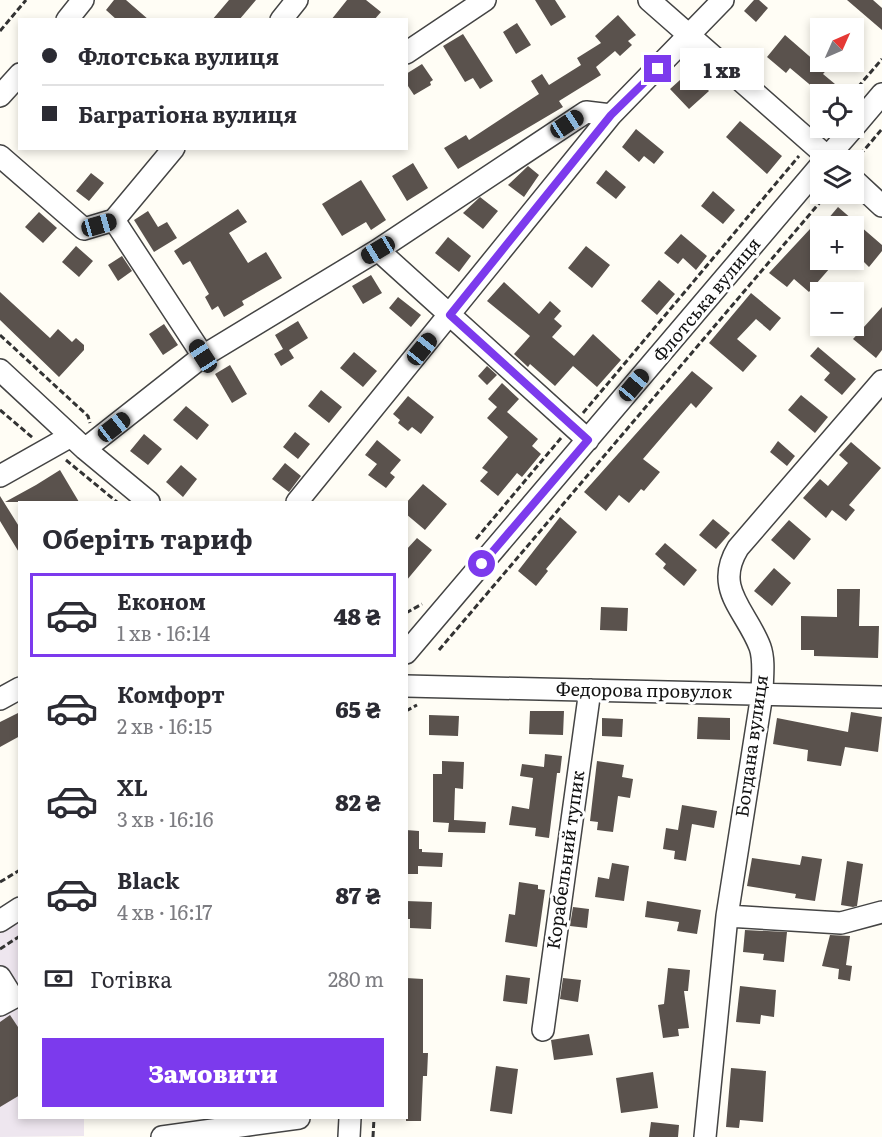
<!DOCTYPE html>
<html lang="uk">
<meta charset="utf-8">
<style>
body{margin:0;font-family:Literata,serif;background:#f2f2f3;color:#2b2b33;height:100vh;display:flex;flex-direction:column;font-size:22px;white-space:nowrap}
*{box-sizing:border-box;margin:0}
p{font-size:20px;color:#7c7c81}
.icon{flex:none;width:33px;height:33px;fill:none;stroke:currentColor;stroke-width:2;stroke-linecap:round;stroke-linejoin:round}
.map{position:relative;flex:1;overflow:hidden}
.side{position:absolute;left:18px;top:501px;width:390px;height:618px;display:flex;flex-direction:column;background:#fff;border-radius:0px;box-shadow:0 3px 9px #0003}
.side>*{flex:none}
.banner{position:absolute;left:18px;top:18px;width:390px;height:132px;border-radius:0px;box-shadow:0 3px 9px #0003;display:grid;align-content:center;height:132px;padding:0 24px;background:#fff}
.needle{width:39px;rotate:45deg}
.fabs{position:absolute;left:810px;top:18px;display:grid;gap:12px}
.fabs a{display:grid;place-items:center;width:54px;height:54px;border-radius:0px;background:#fff;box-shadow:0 3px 9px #0003;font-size:30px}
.end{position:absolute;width:27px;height:27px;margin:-14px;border:8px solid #7c3aed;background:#fff;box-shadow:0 0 0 3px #fff}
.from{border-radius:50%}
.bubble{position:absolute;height:42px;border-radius:0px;background:#fff;box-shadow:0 3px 9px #0003;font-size:20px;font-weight:800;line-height:42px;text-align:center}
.car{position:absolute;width:18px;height:36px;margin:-18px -9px;border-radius:8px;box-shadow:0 0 4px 2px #0007;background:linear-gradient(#222 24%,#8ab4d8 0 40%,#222 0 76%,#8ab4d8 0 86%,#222 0)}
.banner b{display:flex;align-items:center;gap:21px;height:57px;font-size:22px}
.banner b+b{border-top:2px solid #e1e1e2}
.banner i{width:15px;height:15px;background:#2b2b33}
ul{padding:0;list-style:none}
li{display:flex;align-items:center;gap:18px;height:84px;margin:0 12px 9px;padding:0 12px;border:3px solid transparent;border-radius:0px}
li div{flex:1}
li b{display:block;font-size:22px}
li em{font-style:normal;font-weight:800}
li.current{border-color:#7c3aed}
li>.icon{width:54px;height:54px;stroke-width:1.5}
h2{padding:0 24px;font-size:27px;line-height:72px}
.pay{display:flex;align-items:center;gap:15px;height:66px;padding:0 24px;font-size:22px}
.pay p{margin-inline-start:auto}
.action{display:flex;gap:12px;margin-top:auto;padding:12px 24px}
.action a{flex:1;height:69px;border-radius:0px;background:#7c3aed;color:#fff;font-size:24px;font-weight:800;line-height:69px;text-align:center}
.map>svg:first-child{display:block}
.industrial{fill:#eee6ef}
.building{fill:#5a524d}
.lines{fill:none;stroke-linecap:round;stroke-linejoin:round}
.minor-casing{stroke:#444;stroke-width:24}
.path{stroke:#333;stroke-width:3;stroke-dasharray:6 3;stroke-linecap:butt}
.minor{stroke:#fff;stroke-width:21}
.route{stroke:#7c3aed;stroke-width:8}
.labels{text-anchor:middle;stroke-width:6;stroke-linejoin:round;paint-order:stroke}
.street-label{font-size:18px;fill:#111;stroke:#fff}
</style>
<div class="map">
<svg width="882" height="1137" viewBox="0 0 882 1137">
<rect width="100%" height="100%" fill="#fffdf5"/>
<path class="industrial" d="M19,921L20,1118H84V1136L0,1137V933Z"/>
<path class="building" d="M114,0H126L149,20H117L106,10Z
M229,0H256L239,20H212Z
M347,0H366L381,12L374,20H331Z
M535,0H555L566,17L551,26Z
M754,0H759L768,8L756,22L744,11Z
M847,0H873L882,8V30Z
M618,15L636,35L628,41L632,45L620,56L615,51L596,67L601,75L559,101L563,107L458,169L444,148L466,135L469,140L539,94L531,81L542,74L549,85L581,65L577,58L601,43L595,36Z
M517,23L531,45L516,54L503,32Z
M463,34L493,81L480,89L473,78L465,82L443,46Z
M785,35L816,62H834L823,74L835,84L825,94H821L790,68L786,73L767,57Z
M422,64L433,80L430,82L431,85L414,95L406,83V74Z
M690,71L709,91L689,109L670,89Z
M740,121L782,156L767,174L726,137Z
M636,129L664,152L654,164L644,156L639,162L622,147Z
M413,163L428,188L407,201L392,176Z
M528,166L539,175L524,197L508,185Z
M606,170L626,187L616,199L596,183Z
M91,173L104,183L89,201L76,191Z
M361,180L386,220L371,230L366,222L342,236L322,204Z
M713,191L735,210L723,224L701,206Z
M480,197L498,211L483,229L463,213Z
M838,207L882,245V251L869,267L862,260L854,270V252L860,243L854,238V226H822Z
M238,209L247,222L229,233L248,263L266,252L282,278L242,301L244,305L224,317L218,306L212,310L205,297L209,294L190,261L183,265L174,251Z
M148,211L158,227L167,222L177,238L154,252L134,220Z
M39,212L57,228L43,243L25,227Z
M810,229L820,238V260H837L809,292L794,279L787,287L769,273Z
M681,234L707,256L696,270L683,258L678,264L664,253Z
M448,237L471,256L459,272L435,253Z
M76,246L93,261L79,277L62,262Z
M586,246L610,265L592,288L568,268Z
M122,256L132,271L118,281L108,265Z
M371,275L382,293L363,304L352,286Z
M659,280L675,294L657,315L641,301Z
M504,282L539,314L550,301L561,311L554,319L562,326L552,337L574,356L593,334L621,360L597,387L573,366L555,386L530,364L528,367L514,354L530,336L487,301Z
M0,292L50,338L58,329L72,342L76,338L84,345V350L59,377L0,320Z
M751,293L781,318L770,331L756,319L737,339L757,356L743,372L709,343Z
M398,297L421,315L411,327L389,308Z
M882,307V350L876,358L853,339Z
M298,321L308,338L289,350L294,358L281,366L274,354L283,349L275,335Z
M164,324L178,345L163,355L149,334Z
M818,347L856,379L842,395L824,380L830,373L810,356Z
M354,352L377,371L363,387L340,368Z
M230,365L247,394L232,403L215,374Z
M487,366L497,375L487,385L478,376Z
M692,371L713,388L696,408L691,403L643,459L660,472L644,491L641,489L629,503L619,495L606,511L584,492Z
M502,383L519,399L507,412L538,439L532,446L541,454L522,477L517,473L498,496L480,481L488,472L482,468L508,437L487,418L497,407L488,399Z
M321,390L342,407L329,423L308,406Z
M801,395L828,417L815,433L788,410Z
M408,396L434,417L421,434L412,427L408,431L398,423L400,420L393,414Z
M186,406L209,425L197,440L173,420Z
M295,432L310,444L298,459L283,447Z
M144,434L162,449L148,465L130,451Z
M377,440L401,460L390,473L395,477L386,488L368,475L377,464L365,455Z
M778,441L795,456L787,466L770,452Z
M851,442L881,468L849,505L855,510L846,521L832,510L826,518L803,498L820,479L828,486L848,463L839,455Z
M285,463L301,476L289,492L272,479Z
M181,465L197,479L183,497L166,482Z
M60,470L79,502H5L36,485Z
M423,484L447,504L425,530L406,514V503Z
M0,496L20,528V554L0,521Z
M560,517L577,532L546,569L548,571L536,586L518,571Z
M713,519L730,533L716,549L699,535Z
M789,520L811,539L794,560L771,540Z
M417,538L432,550L406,581V550Z
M665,543L697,570L684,586L663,568L666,564L655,554Z
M774,568L791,583L772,606L754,591Z
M837,589H860L859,626H879L878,658L814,656V650H801V616L837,617Z
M601,607L628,608L627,631L600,630Z
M530,711H564L563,735L529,734Z
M20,712V736L0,747V722Z
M851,712L882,717L878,752L845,747L841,766L807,761L808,750L773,744L777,718L848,732Z
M429,715L459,716L458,736L429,735Z
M698,717L730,718V740L697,739Z
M602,718L623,719L622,737L602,736Z
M545,754L562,756L560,773H557L549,838L535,836L536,828L509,825L512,806L529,809L533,778L520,776L522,764L544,767Z
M442,761L464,762L463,789L455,788L454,820L486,822L485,833L448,832L449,823L433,822V774H442Z
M597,761L624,765L622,777L633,779L630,798L618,796L613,832L597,830L598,822L590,821Z
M682,805L717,811L714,828L692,824L686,861L674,859L675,851L663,849L666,828L678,830Z
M406,830L419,831V849H422V852L443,853L442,867L418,866V874H406Z
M802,856L822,859L815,901L795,898L796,894L747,886L752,858L800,865Z
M847,861L863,864L857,906L853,907L841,905Z
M612,863L629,866L624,901L595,897L598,877L609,879Z
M519,882L538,885V889L545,890L537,947L505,942L509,914L515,915Z
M406,901L432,902L431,929L410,928V919H406Z
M647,901L701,910L697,934L677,931L679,922L645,917Z
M573,907L589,909L587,928L570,926Z
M745,930L787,932L784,962L763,960L764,954L743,952Z
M830,935L850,936L846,965L852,966L850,981L838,979L839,969L822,966Z
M668,968L690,970L688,991H684L689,1028L678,1029L679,1036L663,1038L658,1005L664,1004Z
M506,975L530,978L527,1004L503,1001Z
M406,978L423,979V1053H428L427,1076H423L421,1121H406Z
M563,978L581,980L578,1002L560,999Z
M740,986L776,990L774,1017L761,1015L760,1024L736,1022Z
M10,1015L20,1030V1095L0,1107V1022Z
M589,1034L593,1055L554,1060L551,1040Z
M496,1066L518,1069L512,1114L490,1111Z
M731,1068L766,1071L763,1122L740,1120L739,1128L726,1127Z
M653,1072L658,1108L621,1113L616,1078Z
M651,1122L679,1125L678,1137H649Z"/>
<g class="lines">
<g class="minor-casing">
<path id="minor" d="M649,0L831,160
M67,20L83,0
M281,20L297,0
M406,53L485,0
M0,96L20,74
M854,127L882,94
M0,156L84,229L114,220
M825,160L853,128
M854,180L882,206
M114,220L203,356
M114,220L174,148
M378,250L588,440
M0,370L85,449L149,502
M85,449L203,356L378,250L586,112L611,115
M0,476L71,436
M297,502L611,115L723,0
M406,653L820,166
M406,686L882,697
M0,699L20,688
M727,916L841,923L882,912
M0,921L20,908
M0,977L13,998L0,1005
M543,1030L590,690
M162,1137L299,1118
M349,1137L350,1118
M705,1137L727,916L762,694C762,679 765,661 760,647C746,610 713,589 738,548L882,381"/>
</g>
<path class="path" d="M0,31L26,0
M852,94L882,59
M854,162L882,129
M0,335L88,416L90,423
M0,410L33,438
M583,413L799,156
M66,460L117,502
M476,539L561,438
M406,613L422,604
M439,650L827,194
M406,711L417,705
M0,882L20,870
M0,949L20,936
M373,1137L374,1118"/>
<use href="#minor" class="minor"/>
</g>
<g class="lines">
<path class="route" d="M482,564L588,440L450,315L611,115L658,69"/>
</g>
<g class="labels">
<g class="street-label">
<text transform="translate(707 300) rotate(-50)" y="6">Флотська вулиця</text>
<text transform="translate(644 691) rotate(1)" y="6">Федорова провулок</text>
<text transform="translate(752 746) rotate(-82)" y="6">Богдана вулиця</text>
<text transform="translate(566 860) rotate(-82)" y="6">Корабельний тупик</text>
</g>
</g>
</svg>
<div class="fabs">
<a><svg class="needle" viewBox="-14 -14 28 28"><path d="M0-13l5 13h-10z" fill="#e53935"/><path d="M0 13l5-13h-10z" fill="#7c7c81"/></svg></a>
<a><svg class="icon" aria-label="locate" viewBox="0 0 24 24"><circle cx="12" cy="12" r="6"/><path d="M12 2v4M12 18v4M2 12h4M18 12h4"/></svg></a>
<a><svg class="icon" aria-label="layers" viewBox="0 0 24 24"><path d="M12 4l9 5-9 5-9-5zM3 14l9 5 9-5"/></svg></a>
<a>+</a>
<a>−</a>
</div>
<i class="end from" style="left:482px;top:564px"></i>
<i class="end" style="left:658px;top:69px"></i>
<div class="bubble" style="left:680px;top:48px;width:84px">1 хв</div>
<i class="car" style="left:567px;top:124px;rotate:57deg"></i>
<i class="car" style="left:99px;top:225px;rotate:74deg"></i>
<i class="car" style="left:378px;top:250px;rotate:239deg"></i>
<i class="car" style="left:422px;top:349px;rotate:39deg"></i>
<i class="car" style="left:203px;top:356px;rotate:327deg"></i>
<i class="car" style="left:634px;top:385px;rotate:40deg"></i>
<i class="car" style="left:114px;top:427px;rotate:52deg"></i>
<div class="banner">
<b><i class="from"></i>Флотська вулиця</b>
<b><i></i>Багратіона вулиця</b>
</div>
<section class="side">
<h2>Оберіть тариф</h2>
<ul>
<li class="current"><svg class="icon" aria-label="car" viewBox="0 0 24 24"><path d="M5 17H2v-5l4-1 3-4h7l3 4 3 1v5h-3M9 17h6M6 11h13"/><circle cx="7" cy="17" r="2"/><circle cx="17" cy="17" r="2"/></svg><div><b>Економ</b><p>1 хв · 16:14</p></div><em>48 ₴</em></li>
<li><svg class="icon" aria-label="car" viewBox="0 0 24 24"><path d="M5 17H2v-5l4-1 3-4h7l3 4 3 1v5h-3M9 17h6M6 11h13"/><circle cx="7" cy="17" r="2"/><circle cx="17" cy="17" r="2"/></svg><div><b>Комфорт</b><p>2 хв · 16:15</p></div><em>65 ₴</em></li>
<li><svg class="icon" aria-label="car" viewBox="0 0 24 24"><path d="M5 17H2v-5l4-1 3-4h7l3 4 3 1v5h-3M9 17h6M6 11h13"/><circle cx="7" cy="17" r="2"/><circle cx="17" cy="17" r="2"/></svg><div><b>XL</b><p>3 хв · 16:16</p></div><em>82 ₴</em></li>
<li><svg class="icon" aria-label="car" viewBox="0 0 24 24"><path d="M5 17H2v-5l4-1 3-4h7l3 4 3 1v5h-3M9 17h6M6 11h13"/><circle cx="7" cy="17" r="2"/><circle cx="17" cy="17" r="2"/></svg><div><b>Black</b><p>4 хв · 16:17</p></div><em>87 ₴</em></li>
</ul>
<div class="pay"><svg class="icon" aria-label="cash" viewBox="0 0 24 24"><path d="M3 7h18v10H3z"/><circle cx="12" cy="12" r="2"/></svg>Готівка<p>280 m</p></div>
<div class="action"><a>Замовити</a></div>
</section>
</div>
